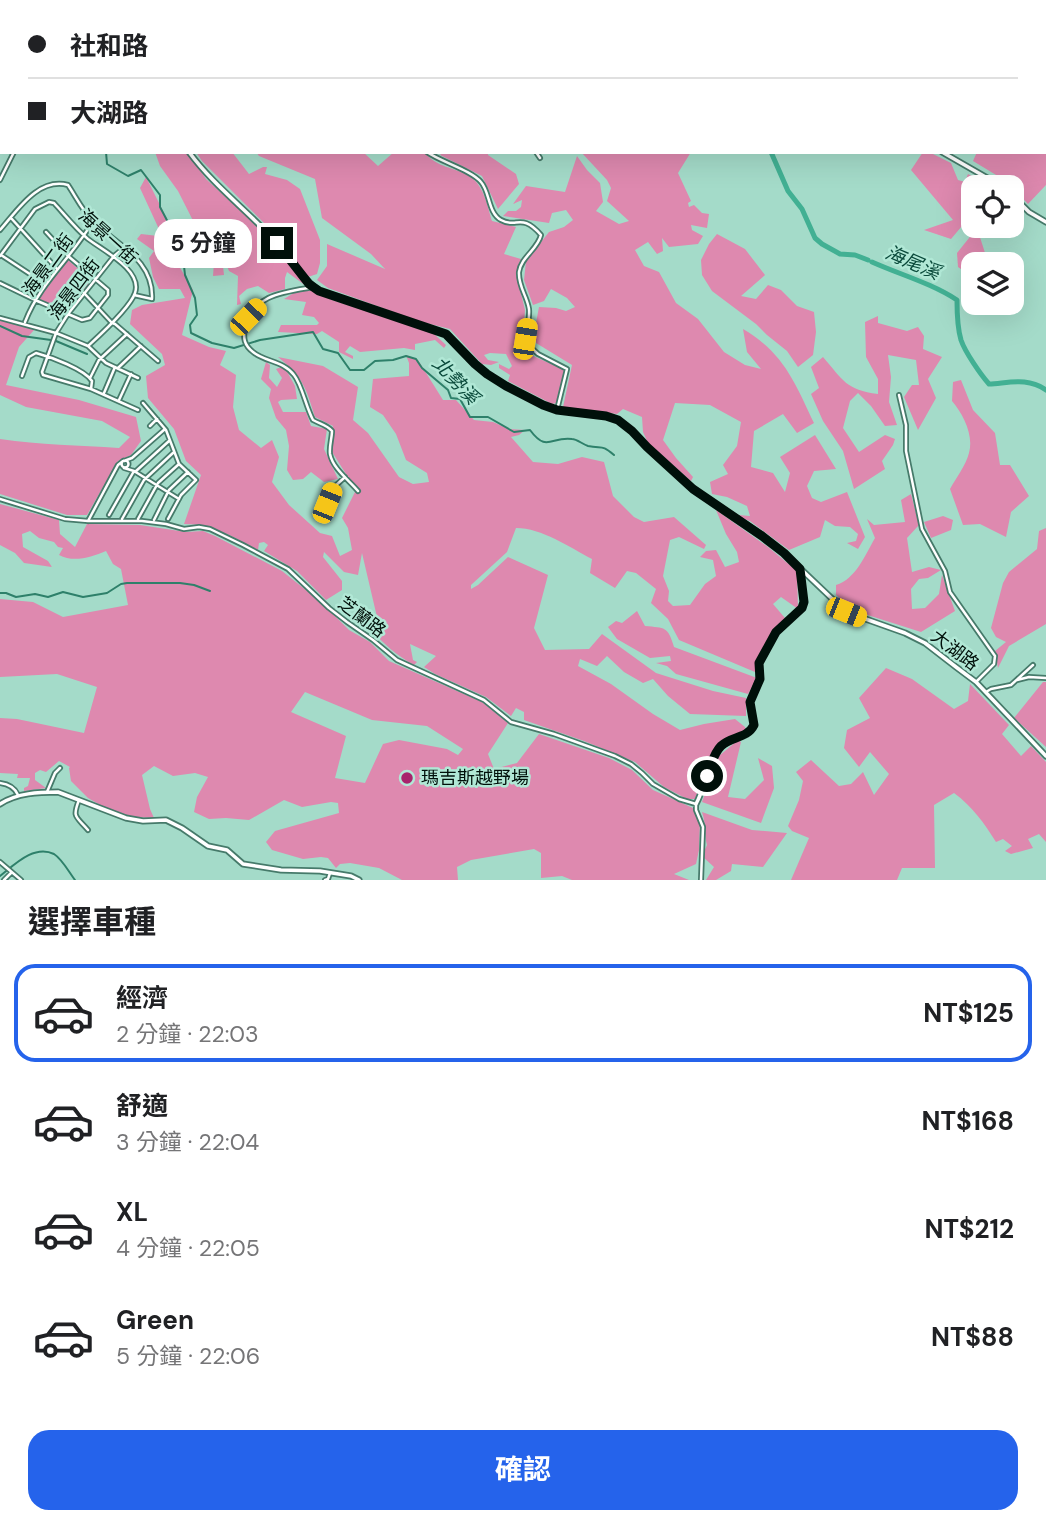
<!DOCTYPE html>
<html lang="zh-TW">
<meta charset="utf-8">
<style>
body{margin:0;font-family:"DM Sans","Noto Sans TC",sans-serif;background:#f6f6f6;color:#202124;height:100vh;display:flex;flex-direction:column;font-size:26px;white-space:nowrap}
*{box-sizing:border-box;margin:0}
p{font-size:23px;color:#757577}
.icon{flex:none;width:38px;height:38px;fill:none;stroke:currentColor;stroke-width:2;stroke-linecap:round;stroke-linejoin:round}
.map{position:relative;height:880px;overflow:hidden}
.side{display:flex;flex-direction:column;background:#fff;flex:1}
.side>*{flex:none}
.hud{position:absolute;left:0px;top:0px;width:1046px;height:154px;box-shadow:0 7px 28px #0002;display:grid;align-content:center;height:154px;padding:0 28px;background:#fff}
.controls{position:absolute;left:961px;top:175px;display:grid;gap:14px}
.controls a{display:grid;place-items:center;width:63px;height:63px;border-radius:14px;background:#fff;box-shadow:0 7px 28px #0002;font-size:35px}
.end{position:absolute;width:32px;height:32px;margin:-16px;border:9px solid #00100a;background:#fff;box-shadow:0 0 0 4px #fff}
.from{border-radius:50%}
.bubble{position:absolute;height:49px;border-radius:21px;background:#fff;box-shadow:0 7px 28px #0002;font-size:23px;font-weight:700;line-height:49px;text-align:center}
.car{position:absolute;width:21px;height:42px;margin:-21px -10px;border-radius:9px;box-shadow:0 0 5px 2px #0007;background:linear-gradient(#f5c518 24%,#345 0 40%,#f5c518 0 76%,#345 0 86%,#f5c518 0)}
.hud b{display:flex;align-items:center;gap:24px;height:66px;font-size:26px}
.hud b+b{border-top:2px solid #e0e0e0}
.hud i{width:18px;height:18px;background:#202124}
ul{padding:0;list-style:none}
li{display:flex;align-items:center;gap:21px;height:98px;margin:0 14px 10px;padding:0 14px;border:4px solid transparent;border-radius:21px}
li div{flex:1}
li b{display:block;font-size:26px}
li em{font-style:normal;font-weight:700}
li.on{border-color:#2563eb}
li>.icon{width:63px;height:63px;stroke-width:1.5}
h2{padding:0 28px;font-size:32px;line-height:84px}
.primary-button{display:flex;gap:14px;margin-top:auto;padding:14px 28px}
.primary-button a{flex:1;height:80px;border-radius:21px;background:#2563eb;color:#fff;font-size:28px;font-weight:700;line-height:80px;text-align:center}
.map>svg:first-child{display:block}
.green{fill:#de89af;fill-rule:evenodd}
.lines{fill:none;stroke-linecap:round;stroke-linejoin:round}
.stream{stroke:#2e806a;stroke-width:2}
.river{stroke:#42b093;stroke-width:5}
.minor-casing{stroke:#467a6a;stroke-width:6}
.tertiary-casing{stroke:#467a6a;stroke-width:7}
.minor{stroke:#fff;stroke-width:2.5}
.tertiary{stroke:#fff;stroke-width:3.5}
.route{stroke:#00100a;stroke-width:9}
.poi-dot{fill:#a8236c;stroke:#b1e8d6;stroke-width:2.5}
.labels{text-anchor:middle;stroke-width:5;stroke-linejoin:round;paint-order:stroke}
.street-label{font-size:18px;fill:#00100a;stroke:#b1e8d6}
.poi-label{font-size:18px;fill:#00100a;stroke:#b1e8d6;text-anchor:start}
.water-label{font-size:19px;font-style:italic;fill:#0a4a3b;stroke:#b1e8d6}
</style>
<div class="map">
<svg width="1046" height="880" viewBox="0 0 1046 880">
<rect width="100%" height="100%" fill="#a4dbc9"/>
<path class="green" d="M147,0H290L291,2H148Z
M667,0H810L812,2H666Z
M824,0H939L946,2H825Z
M1045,84H1046V185L1028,204L1006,181L973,161L977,152H1045Z
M155,152H188L206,179L249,218L306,283V286L287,272L285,278V289L269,293L258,286L247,289L239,296L241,304L237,305L238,276L229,271L223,256L222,257L224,275L213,276L214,262L178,191L160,166Z
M196,152H232L249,174L263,167H267L265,174L287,180L300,189L320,240V263L317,274L308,277L267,226L202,161Z
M256,152H363L378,166L394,152H424C439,169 452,166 469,176C484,185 487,205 492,221L516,227L504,254L521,259L516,273L525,310L523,339L531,355L565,370L557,403L552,404L508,381L510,375L499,368V364L509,369L512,366L506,354L490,353L484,355L488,360L499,362L491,365L482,364L450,329L418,321L328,288L317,280L327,266V244L385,269L371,254L322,218L315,179L259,156Z
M443,152H488V155L516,174L519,184L498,209L482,176L440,155Z
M581,152H691L678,173L691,201L688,203L689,207L694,205L702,213L709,214L707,228L691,225L692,230L703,236L698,244L669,247L662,238L663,251L657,254L648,242L635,250L644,266L659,272L676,303L698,319L724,352L745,365L761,369L747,352L743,329C784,353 795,383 814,423L797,433L783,414L754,431L751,467L773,473L785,492L790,473L780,457L815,435L836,469L814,471L807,486L812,498L821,502L847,492L865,537L858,549L847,543L856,541L858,534L850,527L835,526L825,520L820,537L789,550L750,521L738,517L739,515L750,516L747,506L727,497L712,494L710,482L728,474L723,465L737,446L741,422L710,405L675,403L663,440L676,458L693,477L691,481L648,443L643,432L642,417L623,409L617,414L563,407L572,365L536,343L535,328L539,307L556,308L566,311L575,307L567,298L551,289L544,301L533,305L524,280L526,261L549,232L564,227L573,220L566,210L552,213L549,223L503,216L508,211H516L521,207L522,200L513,204L526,186L565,192L577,156L587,170L600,183L603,202L596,211L619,224L629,221L607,201L611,188L607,180Z
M923,152H929L951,163L958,180L965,182L968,174L992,187H973V213L951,239L924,230L953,220L911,170Z
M146,177L170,225L179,248L175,259L193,290L182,335L209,347L226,351L220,365L236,375L233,407L239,430L261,448L272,440L279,457L272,482L289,505L320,533L332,536L340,556L352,550L348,528L342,518L356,490L329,447L333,426L315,417C306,388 303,377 278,357L323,366L358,387L353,420L368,433L399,477L413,484L429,482L427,473L406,460L396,434L383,415L370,407L373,379L409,376V363L406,355L418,360L443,400H456L474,420L493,422L509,429L525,430L519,435L511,437L533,462L558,464L582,457L604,462L613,496L634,517L644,522L674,517L706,545L704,549L679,537L670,540L663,576L669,591L668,601L673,606L690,605L705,584L716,576L713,560L700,557L706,551L716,550L725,567L739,562L737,552L726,534L716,510L768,547L797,571L798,609L781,597L773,604L785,618L755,663V672L679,640L668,619L651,603L656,589L636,573L627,571L615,588L590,573L592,559C569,547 542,528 516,528L507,552L471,585V589L478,585L508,557L548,575L534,628L545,650L589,649L602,634L656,673L713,691L746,698V716L690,714L668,696L653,679L643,683L624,672L607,656L597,666L580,659L578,666L611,684L653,714L680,730L704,724L735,719L745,727L746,731L720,741L695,799H687L664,787L635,762L584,741L524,720V712L516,708L511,716L486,697L435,674L424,667L436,656L410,644L413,660L417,662L414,665C396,655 384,644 370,629L377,617L362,553L358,575L344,572L324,552L323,557L342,581V590L326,600L297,571L264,551L268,545L264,542L259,543L258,550C234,537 212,524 184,524L201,475L186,461L174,429L148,398L146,376L165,365L162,354L130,324L132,310L142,305L185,298L180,289H159L153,277L149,258L154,251L137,239L141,234L158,236V227L140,188Z
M977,228L987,259L981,264H973V270L968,274L958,267L957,253Z
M717,234L745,249L765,275L741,296L756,299L768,285L781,290L797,306L814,312L816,332L813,355L798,367L787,351L767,335L756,324L712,291L702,275L701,260L709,244Z
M68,260L92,281L67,312L38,299Z
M313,290L332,300L432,332L446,345L444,348L435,340L415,344V350L404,348L360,352L350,346L345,352L353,356V359L339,352V342L322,331L317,334L278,332L281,325H317L319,323L314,317L302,315L306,302L284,299L297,291Z
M878,316V323L907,331L918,327L924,336L923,349L942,357L928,379L936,398L918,430L904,397L912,385H919L916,360L888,355L891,377L889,402L897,425L885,426L871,406L858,393L850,401L843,428L859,452L885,435L895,439L893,445L882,461L885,469L854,489L843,451L823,421L811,394L819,388L811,367L823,357C843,380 846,390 878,394V379L866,357L865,322Z
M0,320L34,330L19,347L6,385L79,400L136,417L141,441L131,455L118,461L87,515H67L0,494V439C40,445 79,445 119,448L130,437L102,421L26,407L0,395Z
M266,362L270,365L269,378L277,387L282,378L276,369L284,366L295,386L297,399L281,400L278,402L283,412H306L311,426L327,429L324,449L338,479L324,482L311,472L303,479L293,480L287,470L289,446L286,430L276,418L269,398L271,389L261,379Z
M961,380L973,410L995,433L1000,465H1010L1029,496L1011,512L1006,537L980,524L963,525L950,489C956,478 966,465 969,453C974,435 963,414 952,401L953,382Z
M911,494L919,525L907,538L912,572L929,567L941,570L928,578L919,579L911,589L912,609L925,608L939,594L942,575L955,611L921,632L855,611L836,595V585C856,579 865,555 875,538L867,519L874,525L905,522L901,500Z
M0,504L59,520L60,534L75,547L87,524L140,525L186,532L203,531L215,536L282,571L321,602L349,630L370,642L389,661L482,702L508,723L488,754L494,769L517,763L539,734L609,758L632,770L653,790L693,808L700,822L699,850L696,864L674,874L689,880H572L562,876L541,878V853L534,849L471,860L457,867L458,880H402L379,868L350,863L340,864L336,868L328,858L321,857L303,859L272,850L266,842L275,831L339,813L338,803L331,802L302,807L284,800L249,820L226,818L209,819L194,812L197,797L208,777L195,773L173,776L154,766L142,775L150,809L154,818L132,817L102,806L88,798L71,781L69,768L70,767L59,761L46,772L40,770L35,773V780L46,788L24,791V788L28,786L30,778H17L18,774L0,773V718L17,719L84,733L97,687L57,674L0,677V599L33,602L63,617L128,605L121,569L113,564L106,551C91,557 74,563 59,555L63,548L58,547L54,542L39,538L30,531L22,534L23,547L48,561L52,567L24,563L15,553L0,545ZM305,692L372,720L427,726L463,749L458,755L447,749L399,740L383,744L365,783L335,778L346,736L291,712Z
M943,516L953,520L951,530L931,538L924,522Z
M1046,528V624L1009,646L998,668L995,651L1006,642L996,637L991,628L1003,583L1009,572L1037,549L1039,531Z
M637,611L645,626C665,628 668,626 674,647L757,678L748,694L676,674L667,666L656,663L671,661L670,656L650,658L617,639L608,627L616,621L622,623Z
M886,668L912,679L954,709L968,701L970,684L1009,725L1002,734L1021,756L1031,746L1046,762V842L1039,834L1028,839L1033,848L1011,854L1005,851L1012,846L1003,839L996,842C984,823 973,807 954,793L934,805L935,868H902L897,880H791L809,838L792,831L788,826L799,800L803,781L796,772L811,760L839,786L851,784L863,772L874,795L889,774L870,752L859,767L844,748L847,730L870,718L859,698Z
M1043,682H1046V747L1014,718Z
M738,740L741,742L728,797L745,799L764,780L758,758L772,766L774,788L761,823L702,802L719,756Z
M702,812L752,830L787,833L763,867L732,864L731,871L716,880H706L714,867L702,856L707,845C704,834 706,823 702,812Z"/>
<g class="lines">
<path class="stream" d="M27,2L28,0
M0,28L2,27
M106,152L107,164L128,176L141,170L160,195V207L170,226L178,230L180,247L176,256L184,266L185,275L195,298L197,315L190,325L191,333L212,343L234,348L260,340L313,332L323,349L338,353L350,370H364L375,361L393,360L406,356L416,359L422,368L448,390L451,398L460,399L470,417H488L514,432L530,430C547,453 551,436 572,439C577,439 582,444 588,446C603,449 601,444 614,455
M0,326L22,336L51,340
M56,341L87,354
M0,593H6L16,597L35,594L48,597L63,592L83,597L107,593L121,584L127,583H180L194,585L210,591
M0,876C14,865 34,844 54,854C62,859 69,872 75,880"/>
<path class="river" d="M572,0V2
M771,152L788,191L802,209L815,238L822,244L840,254L855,255L868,260
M872,262C901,275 931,283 957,300C957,311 958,330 961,340C965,352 981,375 989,384C1009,383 1028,377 1046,390"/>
<g class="minor-casing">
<path id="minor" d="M314,0V2
M373,0L375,2
M57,2L58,0
M423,2V0
M0,45L2,46
M2,86V92
M0,100L2,97
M0,115H2
M427,152C441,162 471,170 481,182C490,192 488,213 501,220C517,229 521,212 541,235C538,249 521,257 519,272C518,286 527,296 529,309C530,320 526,331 525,342L538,354L567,369L557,410
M536,152L540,158
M0,180L14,152
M11,218L57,269
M0,230C17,211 38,177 68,185C76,197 83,212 94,222C117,245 154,260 152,299L134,295
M125,247L114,256L68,314L56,333L42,372L43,375L91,389L138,410
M1,255L45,284
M0,256L35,209L49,202L54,203C65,215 76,229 88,239C102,250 143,270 135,293C130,308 100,335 88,346L56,333L0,318
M0,283L35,300L82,320L90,318L108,295V290L68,256L46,232
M314,287C284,292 253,294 245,328C243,338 244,345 253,352C265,362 284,361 294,375C302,385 306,407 313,420C320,424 327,425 332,431C332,438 329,446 330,454C333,469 349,480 358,491
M84,293L112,323L115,324L158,361
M25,322C41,281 72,258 93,221
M88,346L106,363L138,378
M118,368L141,346
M22,376L29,357L36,353C51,357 84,369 92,381L91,389
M90,378L99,360L127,334
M104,393L115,367
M899,395L906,425V451L922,529L945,571L950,592L995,656L994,664L976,682
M119,400L131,374
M143,403L166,430L179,464L196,480L181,495L168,519
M150,426L157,419
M121.5 464a3.5 3.5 0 1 1 7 0a3.5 3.5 0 1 1-7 0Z
M124,461L132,458L165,429
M124,468L134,471L179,499
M135,472L169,441
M0,499L65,519L88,521H142L166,524L184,529L199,527L210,529L243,545L288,569L329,608L347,622L373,640L397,660L484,700L511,722L554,734L615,756L631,764L642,773L653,784L679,799L696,804V810L703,827L701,880
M327,503L332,489L345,477
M109,515L134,471
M122,519L144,480L174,452
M138,519L158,483L179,464
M154,520L169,490L188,472
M88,521L118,465L123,461
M1017,680L1029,677L1046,678
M986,692L991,689L1011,685L1033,665
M0,783C8,784 15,788 18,795
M47,792L55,773L60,768
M79,800C72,818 76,816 88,830
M0,862L21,880
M4,880L11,873
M325,880L328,879L330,873"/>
</g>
<g class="tertiary-casing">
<path id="tertiary" d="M36,0L39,2
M816,0L818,2
M189,152C214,186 248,211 276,242C291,258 301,278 319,291L446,334L475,364L487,374L506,386L543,405L557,410L606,416L618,420L632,431L647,447L693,489L762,535L784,553L846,612L905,633L925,643L956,667L976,682L1046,756
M942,152L1003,187
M1012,195L1029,212L1046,222
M0,804C17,793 39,792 58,792L126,818L143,821L166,820L182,828L208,846L227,850L243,864L281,870L320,871L351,876L359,880
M696,804C705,788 707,766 717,751C726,737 746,740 754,725L750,702L759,679V663L776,632L802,608L804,602L800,571"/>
</g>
<use href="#minor" class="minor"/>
<use href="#tertiary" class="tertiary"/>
</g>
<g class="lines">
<path class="route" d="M277,243L309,284L319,291L446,334L475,364L487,374L506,386L543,405L557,410L606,416L618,420L632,431L647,447L693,489L762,536L784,553L800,569L804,602L802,608L776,632L759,663L760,679L750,702L754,725C747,739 731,736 721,746C713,754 711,766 707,776"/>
</g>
<circle class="poi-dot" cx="407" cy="778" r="7"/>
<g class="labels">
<g class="street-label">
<text transform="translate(108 237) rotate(42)" y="6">海景一街</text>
<text transform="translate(48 265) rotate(-54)" y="6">海景二街</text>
<text transform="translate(74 289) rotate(-53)" y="6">海景四街</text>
<text transform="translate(362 617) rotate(37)" y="6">芝蘭路</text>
<text transform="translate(955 650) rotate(37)" y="6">大湖路</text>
</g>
<g class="poi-label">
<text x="421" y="784">瑪吉斯越野場</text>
</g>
<g class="water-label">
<text transform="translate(913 262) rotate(23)" y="7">海尾溪</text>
<text transform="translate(456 380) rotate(46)" y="7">北勢溪</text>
</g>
</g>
</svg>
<div class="controls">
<a><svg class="icon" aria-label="locate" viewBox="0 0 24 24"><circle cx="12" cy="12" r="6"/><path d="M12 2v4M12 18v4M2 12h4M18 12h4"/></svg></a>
<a><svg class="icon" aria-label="layers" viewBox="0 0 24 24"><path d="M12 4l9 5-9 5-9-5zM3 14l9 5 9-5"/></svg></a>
</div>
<i class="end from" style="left:707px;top:776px"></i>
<i class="end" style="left:277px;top:243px"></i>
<div class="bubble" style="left:154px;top:219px;width:98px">5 分鐘</div>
<i class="car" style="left:248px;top:317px;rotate:44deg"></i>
<i class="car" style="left:525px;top:339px;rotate:9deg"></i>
<i class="car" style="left:327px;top:503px;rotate:22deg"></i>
<i class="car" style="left:846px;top:612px;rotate:112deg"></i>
<div class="hud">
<b><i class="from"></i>社和路</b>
<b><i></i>大湖路</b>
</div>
</div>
<section class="side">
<h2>選擇車種</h2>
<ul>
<li class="on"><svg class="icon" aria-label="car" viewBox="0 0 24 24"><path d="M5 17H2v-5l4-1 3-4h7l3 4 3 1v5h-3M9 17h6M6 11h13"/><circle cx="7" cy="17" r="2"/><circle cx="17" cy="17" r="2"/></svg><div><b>經濟</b><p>2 分鐘 · 22:03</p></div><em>NT$125</em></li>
<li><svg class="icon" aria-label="car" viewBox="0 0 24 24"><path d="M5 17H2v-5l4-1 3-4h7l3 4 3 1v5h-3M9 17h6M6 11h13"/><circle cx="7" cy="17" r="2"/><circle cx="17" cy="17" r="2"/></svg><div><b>舒適</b><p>3 分鐘 · 22:04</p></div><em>NT$168</em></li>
<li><svg class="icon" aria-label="car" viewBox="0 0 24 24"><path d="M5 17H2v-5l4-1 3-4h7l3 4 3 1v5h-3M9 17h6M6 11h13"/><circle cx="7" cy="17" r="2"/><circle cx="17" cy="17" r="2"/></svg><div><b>XL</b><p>4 分鐘 · 22:05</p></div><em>NT$212</em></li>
<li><svg class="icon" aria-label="car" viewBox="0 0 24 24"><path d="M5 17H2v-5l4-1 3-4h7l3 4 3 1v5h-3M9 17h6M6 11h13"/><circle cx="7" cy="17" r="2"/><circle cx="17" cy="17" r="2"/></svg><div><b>Green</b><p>5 分鐘 · 22:06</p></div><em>NT$88</em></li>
</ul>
<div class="primary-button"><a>確認</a></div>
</section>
